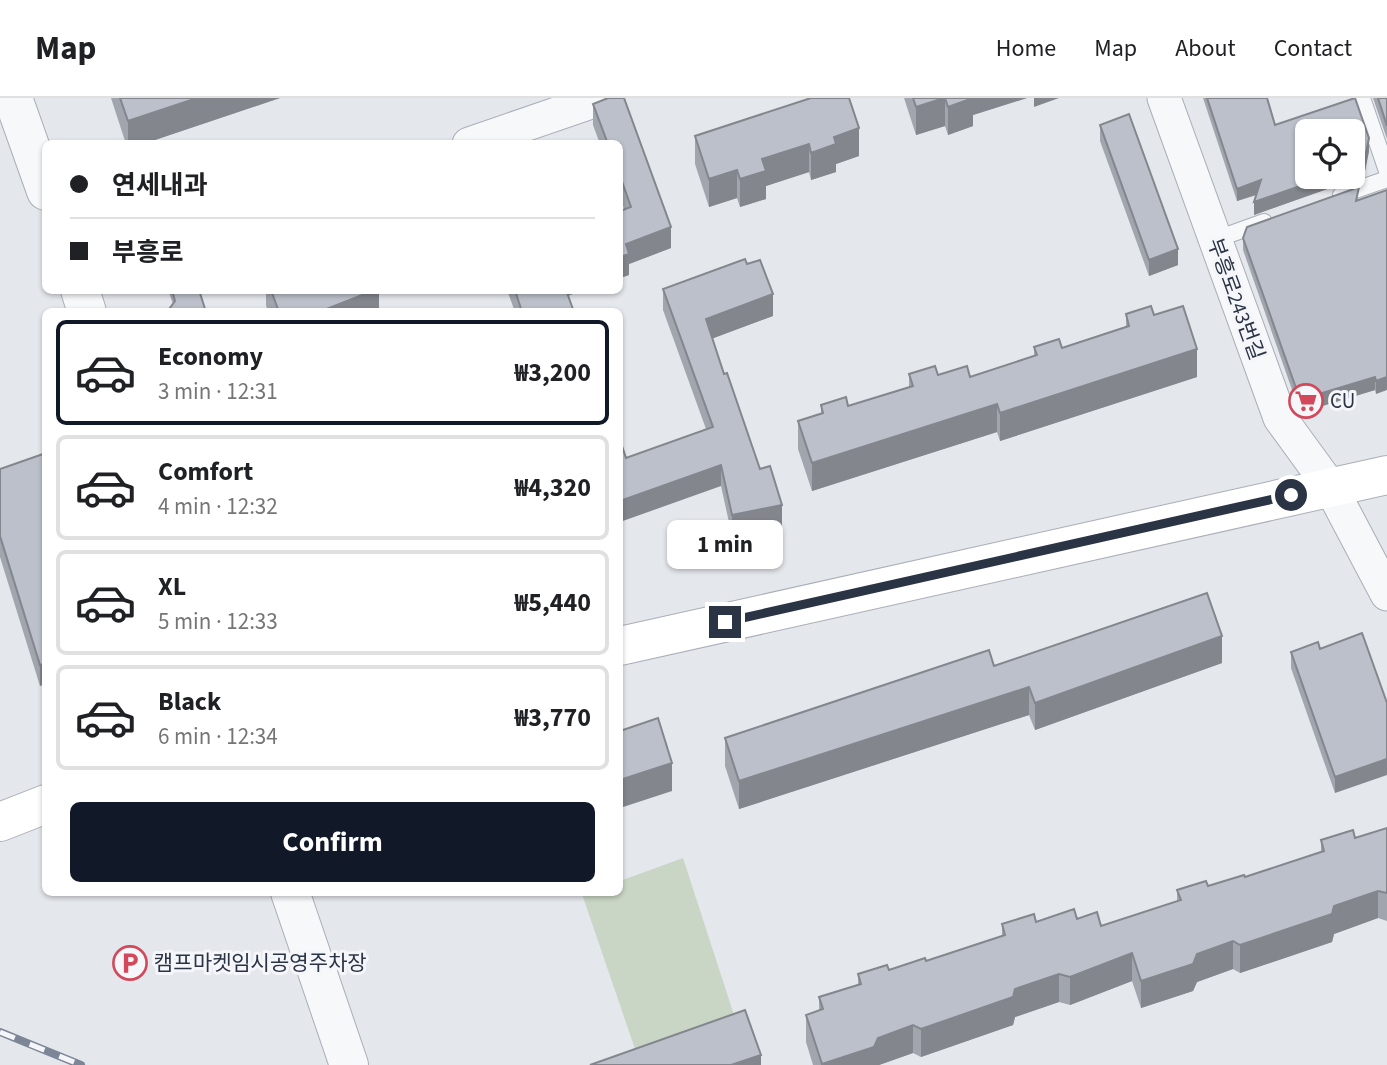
<!DOCTYPE html>
<meta charset="utf-8">
<style>
body{margin:0;font-family:"Source Sans 3","Noto Sans KR",sans-serif;background:#f2f2f2;color:#202124;height:100vh;display:flex;flex-direction:column;font-size:26px;white-space:nowrap}
*{box-sizing:border-box;margin:0}
p{font-size:23px;color:#757577}
.icon{flex:none;width:38px;height:38px;fill:none;stroke:currentColor;stroke-width:2;stroke-linecap:round;stroke-linejoin:round}
.map{position:relative;flex:1;overflow:hidden}
.panel{position:absolute;left:42px;top:210px;width:581px;height:588px;display:flex;flex-direction:column;background:#fff;border-radius:10px;box-shadow:0 2px 5px #0004}
.panel>*{flex:none}
.guide{position:absolute;left:42px;top:42px;width:581px;height:154px;border-radius:10px;box-shadow:0 2px 5px #0004;display:grid;align-content:center;height:154px;padding:0 28px;background:#fff}
.tools{position:absolute;left:1295px;top:21px;display:grid;gap:14px}
.tools a{display:grid;place-items:center;width:70px;height:70px;border-radius:10px;background:#fff;box-shadow:0 2px 5px #0004;font-size:35px}
.end{position:absolute;width:32px;height:32px;margin:-16px;border:9px solid #2b3445;background:#fff;box-shadow:0 0 0 4px #fff}
.from{border-radius:50%}
.bubble{position:absolute;height:49px;border-radius:10px;background:#fff;box-shadow:0 2px 5px #0004;font-size:23px;font-weight:700;line-height:49px;text-align:center}
.guide b{display:flex;align-items:center;gap:24px;height:66px;font-size:26px}
.guide b+b{border-top:2px solid #e0e0e0}
.guide i{width:18px;height:18px;background:#202124}
ul{padding:12px 0 0;list-style:none}
li{display:flex;align-items:center;gap:21px;height:105px;margin:0 14px 10px;padding:0 14px;border:4px solid #e0e0e0;border-radius:10px}
li div{flex:1}
li b{display:block;font-size:26px}
li em{font-style:normal;font-weight:700}
li.active{border-color:#111827}
li>.icon{width:63px;height:63px;stroke-width:1.5}
.primary-button{display:flex;gap:14px;margin-top:auto;padding:14px 28px}
.primary-button a{flex:1;height:80px;border-radius:10px;background:#111827;color:#fff;font-size:28px;font-weight:700;line-height:80px;text-align:center}
header{display:flex;align-items:center;gap:42px;box-sizing:border-box;height:98px;padding:0 35px;background:#fff;border-bottom:2px solid #e0e0e0}
header strong{font-size:33px}
nav{display:flex;gap:38px;margin-inline-start:auto;font-size:24px}
.map>svg:first-child{display:block}
.green{fill:#c9d6c5}
.lines{fill:none;stroke-linecap:round;stroke-linejoin:round}
.service-casing{stroke:#a9aeb7;stroke-width:18}
.minor-casing{stroke:#a9aeb7;stroke-width:35}
.tertiary-casing{stroke:#a9aeb7;stroke-width:40}
.secondary-casing{stroke:#a9aeb7;stroke-width:40}
.service{stroke:#f7f8fa;stroke-width:16}
.minor{stroke:#f7f8fa;stroke-width:33}
.tertiary{stroke:#f7f8fa;stroke-width:38}
.secondary{stroke:#fff;stroke-width:38}
.rail-casing{stroke:#7d8696;stroke-width:8}
.rail{stroke:#f4f6f9;stroke-width:5;stroke-dasharray:16;stroke-linecap:butt}
.wall{fill:#a1a5ae}
.shaded-wall{fill:#83868d}
.building{fill:#bbc0ca;stroke:#83868d;stroke-width:2}
.route{stroke:#2b3445;stroke-width:9}
.labels{text-anchor:middle;stroke-width:6;stroke-linejoin:round;paint-order:stroke}
.street-label{font-size:21px;fill:#2b3445;stroke:#f4f6f9}
.poi-label{font-size:21px;fill:#2b3445;stroke:#f4f6f9;text-anchor:start}
</style>
<header>
<strong>Map</strong>
<nav><a>Home</a><a>Map</a><a>About</a><a>Contact</a></nav>
</header>
<div class="map">
<svg width="1387" height="967" viewBox="0 0 1387 967">
<rect width="100%" height="100%" fill="#e4e7ec"/>
<path class="green" d="M683,760L734,917L635,951L582,796L620,794V783Z"/>
<g class="lines">
<g class="service-casing">
<path id="service" d="M1362,0L1387,73
M1341,97L1387,81
M1214,142L1264,124"/>
</g>
<g class="minor-casing">
<path id="minor" d="M1164,0L1280,320L1331,390L1387,496
M469,46L603,0"/>
</g>
<g class="tertiary-casing">
<path id="tertiary" d="M13,0L46,93
M80,192L87,214
M290,794L349,967"/>
</g>
<g class="secondary-casing">
<path id="secondary" d="M620,548L1387,377
M0,724L46,706"/>
</g>
<use href="#service" class="service"/>
<use href="#minor" class="minor"/>
<use href="#tertiary" class="tertiary"/>
<use href="#secondary" class="secondary"/>
<g class="rail-casing">
<path id="rail" d="M0,934L81,967"/>
</g>
<use href="#rail" class="rail"/>
</g>
<path class="wall" d="M111,0H280L143,46H126Z
M608,0H624L671,129V150L629,166V177L620,180V113L624,111L620,99V46H600L593,27V6Z
M811,0L859,58L836,66V74L811,82L809,74L766,88V101L740,109L737,100L709,109L695,66V38Z
M904,0H1027L973,17V28L948,37L945,28L916,37Z
M1203,0H1267L1275,27L1369,53L1364,78L1254,117L1257,97L1237,103Z
M1373,0H1387V41Z
M1100,27L1178,167L1149,178L1100,43Z
M1387,92L1376,296L1375,292L1309,312L1296,303L1243,152V140Z
M747,166L773,218L712,240L724,276L782,428L732,438L721,388L626,360L706,331L663,212V191Z
M168,192H199L173,206Z
M266,192H379V214H268L266,207Z
M507,192H583L568,198L574,214H515Z
M1126,216L1154,217L1197,279L1000,343L997,334L812,393L798,351V323L821,316V307L848,308L909,289V276L970,279L1034,258V249L1062,250L1126,229Z
M46,355L40,588L0,459V371Z
M1362,535L1335,695L1291,570V554L1320,551Z
M1222,565L1035,632L1029,617L739,711L725,668V640L994,568Z
M1387,730V823L1378,820L1334,836L1332,844L1240,875L1233,871L1197,884L1193,893L1141,910L1132,883L1070,907L1059,904L1015,919L1013,927L921,959L913,955L879,967H813L806,944V917L819,912V899L858,887V876L889,872L926,863L1002,838V826L1077,821L1101,828L1177,803V792L1208,788L1245,779L1321,754V742L1355,740Z"/>
<path class="shaded-wall" d="M197,0H280L143,46H128V23Z
M945,0V28L916,37V9Z
M970,0H1027L973,17V28L948,37V9Z
M1034,0H1059L1034,9Z
M859,30V58L836,66V74L811,82V55L834,39Z
M1369,40V53L1364,78L1254,117V104L1326,79H1353V69Z
M809,46V74L766,88V101L740,109V81L762,61Z
M737,72V100L709,109V81Z
M1261,82V95L1237,103V91Z
M671,129V150L629,166V177L620,180V159L626,146Z
M1178,151V167L1149,178V162Z
M375,192H379V214H319Z
M561,192H583L561,200Z
M773,196V218L706,243V221Z
M1197,251V279L1000,343V315Z
M1375,279V292L1309,312V299Z
M1387,279V292L1376,296V283Z
M997,306V334L812,393V365Z
M721,367V388L620,424V403Z
M782,407V428L732,438V417Z
M1222,538V565L1035,632V605Z
M46,566V586L40,588V567Z
M1029,589V617L739,711V683Z
M1387,661V677L1335,695V679Z
M672,665V693L620,710V682Z
M1378,793V820L1334,836L1332,844L1240,875V847L1334,808Z
M1233,843V871L1197,884L1193,893L1141,910V883L1197,856Z
M1132,855V883L1070,907V879Z
M1059,876V904L1015,919L1013,927L921,959V931L1015,891Z
M913,927V955L879,967H822L878,940Z
M761,957V967H731Z"/>
<path class="building" d="M120,0H197L128,23Z
M608,0H624L671,129L626,146L629,156L620,159V113L631,109L620,78V46H608L593,6Z
M811,0H849L859,30L834,39L836,46L811,55L809,46L762,61L766,73L740,81L737,72L709,81L695,38Z
M913,0H944L916,9Z
M945,0H973L948,9Z
M1207,0H1267L1275,27L1355,0L1369,40L1364,65L1353,69V33H1307V79H1326L1254,104L1261,82L1237,91Z
M1378,0H1387V28Z
M1129,16L1178,151L1149,162L1100,27Z
M1359,89L1356,103L1387,92V279L1376,283L1375,279L1309,299L1296,290L1243,140L1247,129Z
M745,161L747,166L760,162L773,196L706,221L724,276L727,275L760,371L770,368L782,407L732,417L721,367L620,403V342L626,360L713,329L663,191Z
M172,192H199L206,214H167L175,203Z
M271,192H375L319,214H279Z
M515,192H566L574,214H522Z
M1151,208L1154,217L1183,208L1197,251L1000,315L997,306L812,365L798,323L823,315L821,307L846,299L848,308L913,288L909,276L935,268L938,277L967,268L970,279L1037,257L1034,249L1059,241L1062,250L1129,228L1126,216Z
M46,355V566L40,567L0,438V371Z
M1207,495L1222,538L1035,605L1029,589L739,683L725,640L989,552L994,568Z
M1362,535L1387,605V661L1335,679L1291,554L1318,544L1320,551Z
M658,620L672,665L620,682V633Z
M1387,730V795L1378,793L1334,808L1332,816L1240,847L1233,843L1197,856L1193,866L1141,883L1132,855L1070,879L1059,876L1015,891L1013,899L921,931L913,927L878,940L874,949L822,966L806,917L823,911L819,899L861,886L858,876L887,867L889,872L925,860L926,863L1005,837L1002,826L1034,816L1036,824L1074,811L1077,821L1097,814L1101,828L1181,802L1177,792L1206,783L1208,788L1244,777L1245,779L1324,753L1321,742L1353,732L1355,740Z
M745,912L761,957L731,967H590Z"/>
<g class="lines">
<path class="route" d="M725,524L1291,397"/>
</g>
<defs>
<g id="supermarket-ring" transform="scale(1.75)"><circle r="9.5" fill="#f4f6f9" stroke="#d1495b" stroke-width="1.5"/><path d="M-6-5.5h2.5l.6 2H6L4.5 2H-2.5L-4.4-4H-6ZM-1.5 3.2a1.3 1.3 0 1 0 .1 0ZM3 3.2a1.3 1.3 0 1 0 .1 0Z" fill="#d1495b"/></g>
<g id="parking-ring" transform="scale(1.75)"><circle r="9.5" fill="#f4f6f9" stroke="#d1495b" stroke-width="1.5"/><path d="M-3.5-5.5H1a3.5 3.5 0 0 1 0 7H-1V5.5H-3.5ZM-1-3.4V-.6H.8a1.4 1.4 0 0 0 0-2.8Z" fill="#d1495b"/></g>
</defs>
<g fill-rule="evenodd">
<use href="#supermarket-ring" x="1306" y="303"/>
<use href="#parking-ring" x="130" y="865"/>
</g>
<g class="labels">
<g class="street-label">
<text transform="translate(1236 201) rotate(70)" y="7">부흥로243번길</text>
</g>
<g class="poi-label">
<text x="1330" y="310">CU</text>
<text x="154" y="872">캠프마켓임시공영주차장</text>
</g>
</g>
</svg>
<div class="tools">
<a><svg class="icon" aria-label="locate" viewBox="0 0 24 24"><circle cx="12" cy="12" r="6"/><path d="M12 2v4M12 18v4M2 12h4M18 12h4"/></svg></a>
</div>
<i class="end from" style="left:1291px;top:397px"></i>
<i class="end" style="left:725px;top:524px"></i>
<div class="bubble" style="left:667px;top:422px;width:116px">1 min</div>
<div class="guide">
<b><i class="from"></i>연세내과</b>
<b><i></i>부흥로</b>
</div>
<section class="panel">
<ul>
<li class="active"><svg class="icon" aria-label="car" viewBox="0 0 24 24"><path d="M5 17H2v-5l4-1 3-4h7l3 4 3 1v5h-3M9 17h6M6 11h13"/><circle cx="7" cy="17" r="2"/><circle cx="17" cy="17" r="2"/></svg><div><b>Economy</b><p>3 min · 12:31</p></div><em>₩3,200</em></li>
<li><svg class="icon" aria-label="car" viewBox="0 0 24 24"><path d="M5 17H2v-5l4-1 3-4h7l3 4 3 1v5h-3M9 17h6M6 11h13"/><circle cx="7" cy="17" r="2"/><circle cx="17" cy="17" r="2"/></svg><div><b>Comfort</b><p>4 min · 12:32</p></div><em>₩4,320</em></li>
<li><svg class="icon" aria-label="car" viewBox="0 0 24 24"><path d="M5 17H2v-5l4-1 3-4h7l3 4 3 1v5h-3M9 17h6M6 11h13"/><circle cx="7" cy="17" r="2"/><circle cx="17" cy="17" r="2"/></svg><div><b>XL</b><p>5 min · 12:33</p></div><em>₩5,440</em></li>
<li><svg class="icon" aria-label="car" viewBox="0 0 24 24"><path d="M5 17H2v-5l4-1 3-4h7l3 4 3 1v5h-3M9 17h6M6 11h13"/><circle cx="7" cy="17" r="2"/><circle cx="17" cy="17" r="2"/></svg><div><b>Black</b><p>6 min · 12:34</p></div><em>₩3,770</em></li>
</ul>
<div class="primary-button"><a>Confirm</a></div>
</section>
</div>
